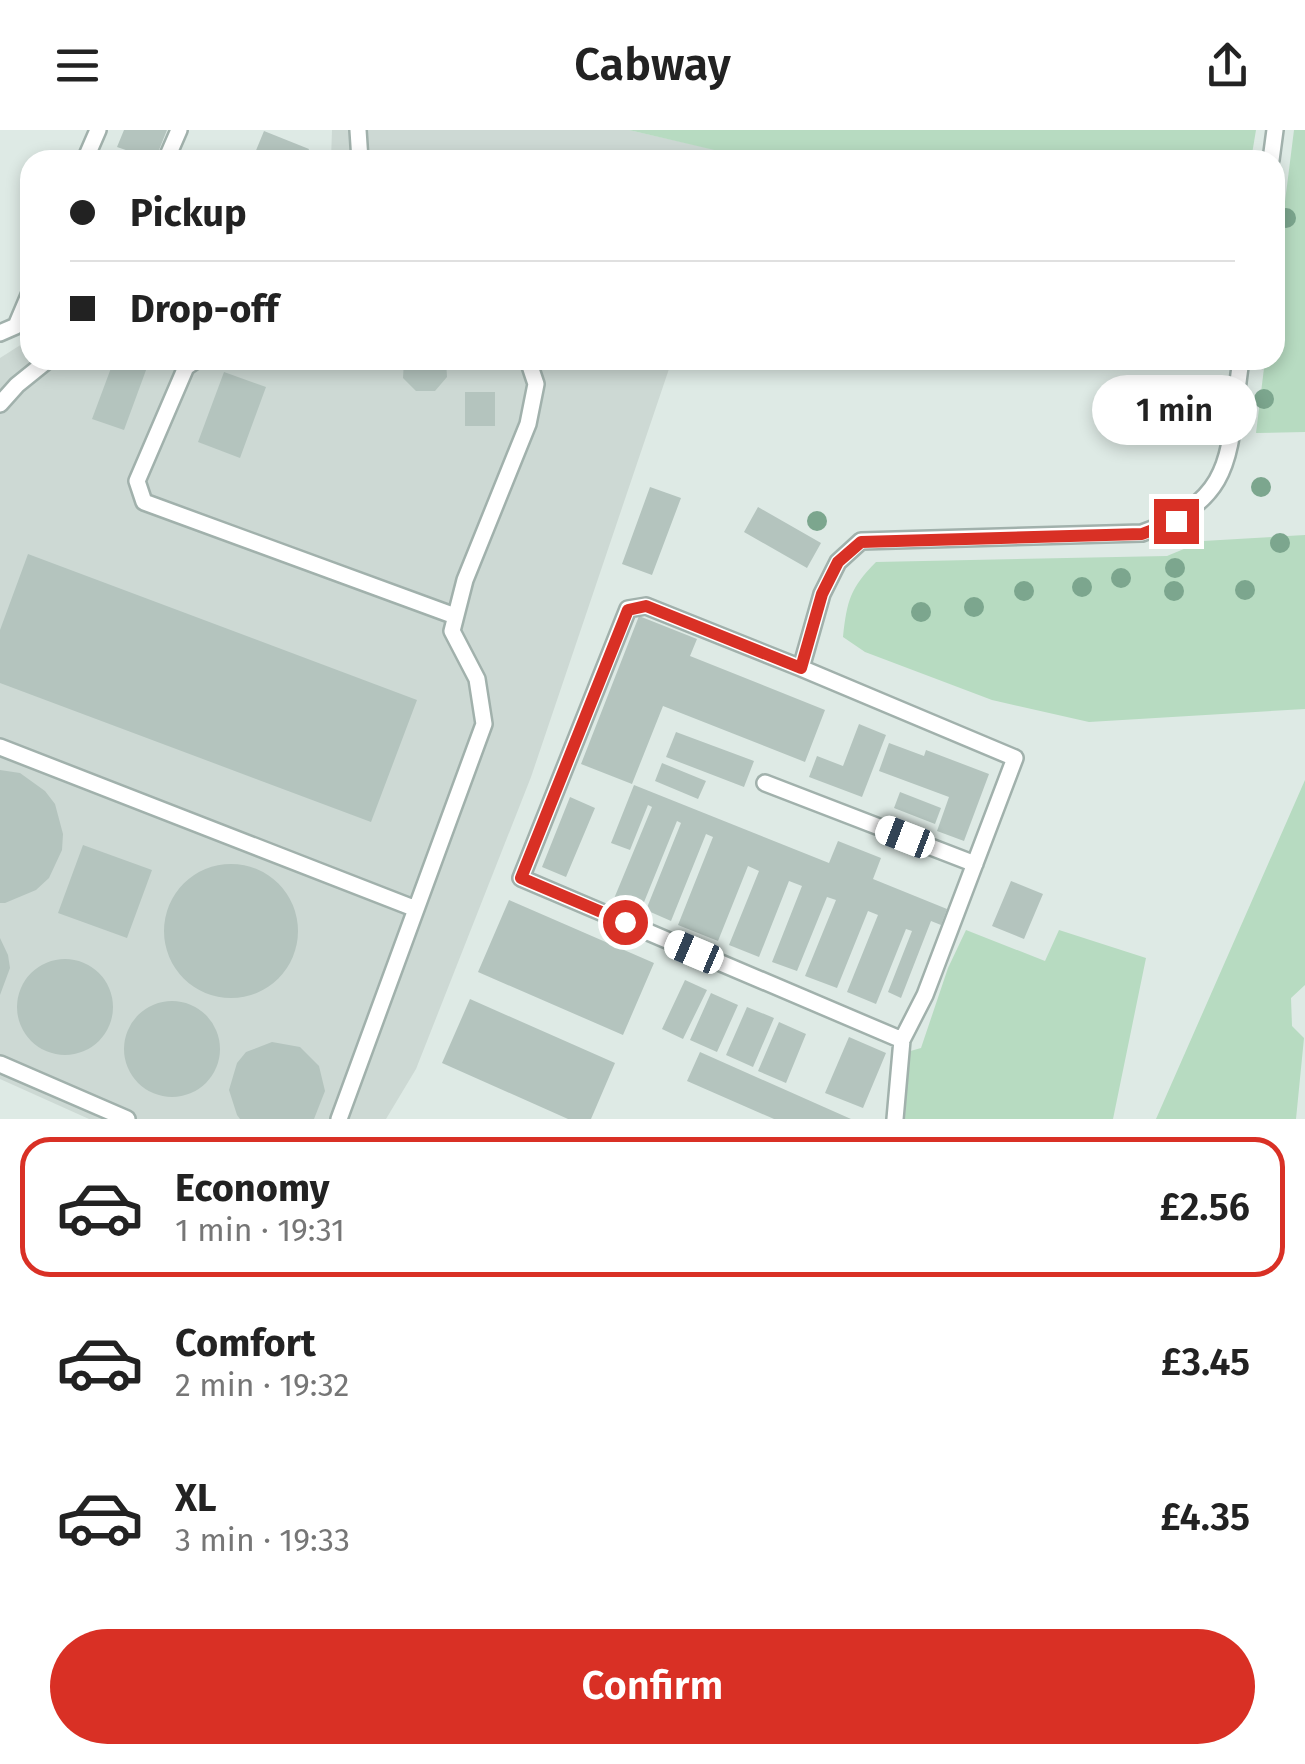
<!DOCTYPE html>
<meta charset="utf-8">
<style>
body{margin:0;font-family:"Fira Sans",sans-serif;background:#f6f6f6;color:#222;height:100vh;display:flex;flex-direction:column;font-size:38px;white-space:nowrap}
*{box-sizing:border-box;margin:0}
p{font-size:32px;color:#767676}
.icon{flex:none;width:55px;height:55px;fill:none;stroke:currentColor;stroke-width:2;stroke-linecap:round;stroke-linejoin:round}
.map{position:relative;height:989px;overflow:hidden}
.drawer{display:flex;flex-direction:column;background:#fff;flex:1}
.drawer>*{flex:none}
.guide{position:absolute;left:20px;top:20px;width:1265px;height:220px;border-radius:30px;box-shadow:0 5px 15px #0003;display:grid;align-content:center;height:220px;padding:0 50px;background:#fff}
.end{position:absolute;width:45px;height:45px;margin:-22px;border:12px solid #d93025;background:#fff;box-shadow:0 0 0 5px #fff}
.from{border-radius:50%}
.bubble{position:absolute;height:70px;border-radius:35px;background:#fff;box-shadow:0 5px 15px #0003;font-size:32px;font-weight:600;line-height:70px;text-align:center}
.car{position:absolute;width:30px;height:60px;margin:-30px -15px;border-radius:12px;box-shadow:0 0 8px 2px #0007;background:linear-gradient(#fff 24%,#345 0 40%,#fff 0 76%,#345 0 86%,#fff 0)}
.guide b{display:flex;align-items:center;gap:35px;height:95px;font-size:38px}
.guide b+b{border-top:2px solid #e0e0e0}
.guide i{width:25px;height:25px;background:#222}
ul{padding:18px 0 0;list-style:none}
li{display:flex;align-items:center;gap:30px;height:140px;margin:0 20px 15px;padding:0 30px;border:5px solid transparent;border-radius:30px}
li div{flex:1}
li b{display:block;font-size:38px}
li em{font-style:normal;font-weight:600}
li.active{border-color:#d93025}
li>.icon{width:90px;height:90px;stroke-width:1.5}
.primary-button{display:flex;gap:20px;margin-top:auto;padding:20px 50px}
.primary-button a{flex:1;height:115px;border-radius:60px;background:#d93025;color:#fff;font-size:40px;font-weight:600;line-height:115px;text-align:center}
header{display:flex;justify-content:space-between;align-items:center;height:130px;padding:0 50px;background:#fff;font-size:45px;font-weight:600}
.map>svg:first-child{display:block}
.built{fill:#cdd9d4}
.green{fill:#b7dbc1}
.building{fill:#b4c4be}
.lines{fill:none;stroke-linecap:round;stroke-linejoin:round}
.lane-casing{stroke:#a1b1ac;stroke-width:20}
.lane{stroke:#fff;stroke-width:15}
.tree{fill:#7ca68e}
.route{stroke:#d93025;stroke-width:12}
</style>
<header><svg class="icon" aria-label="menu" viewBox="0 0 24 24"><path d="M4 6h16M4 12h16M4 18h16"/></svg>Cabway<svg class="icon" aria-label="share" viewBox="0 0 24 24"><path d="M12 15V3M7 8l5-5 5 5M5 13v7h14v-7"/></svg></header>
<div class="map">
<svg width="1305" height="989" viewBox="0 0 1305 989">
<rect width="100%" height="100%" fill="#deeae5"/>
<path class="built" d="M332,0H629L739,25L737,30H331Z
M30,196V230H672L531,647L416,939L386,989H89L0,949V228L22,214Z"/>
<path class="green" d="M629,0H1256L1251,30H757Z
M1294,0H1305V302L1256,303L1265,230H1275V151Z
M1305,405V579L1089,592L992,570L865,522L843,507C847,471 850,458 876,432L1167,426L1203,411Z
M1305,650V855L1291,868L1292,896L1304,908L1296,989H1156Z
M966,800L1045,831L1059,800L1146,828L1113,989H905L907,922L921,918L948,838Z"/>
<path class="building" d="M124,0H167L155,30L117,17Z
M264,1L309,19L305,30H252Z
M114,230L149,232L124,300L92,289Z
M404,230H446L447,247L435,261H416L403,248Z
M224,242L266,257L240,328L198,312Z
M465,262H495V296H465Z
M650,357L681,368L652,445L622,434Z
M758,377L821,413L807,438L744,402Z
M28,424L417,570L371,692L0,553V500Z
M639,486L697,509L690,526L825,580L805,632L663,576L632,654L581,634Z
M859,594L886,605L862,667L809,647L817,626L843,636Z
M676,602L754,631L744,657L666,627Z
M889,613L924,626L926,620L989,644L964,711L937,701L949,667L879,641Z
M662,633L706,651L698,669L655,651Z
M0,640L20,643L45,661L55,674L63,704L62,720L49,748L36,760L5,773H0Z
M634,655L829,733L838,711L881,728L873,749L947,779L941,795L931,791L901,868L888,862L912,801L906,799L876,874L847,862L878,785L868,781L837,858L805,846L836,770L827,767L797,841L772,832L802,756L789,751L759,827L729,815L759,741L748,736L718,811L678,795L713,707L706,704L671,791L646,780L681,693L677,691L640,782L613,771L652,677L648,675L630,720L611,713Z
M900,662L941,678L935,694L894,678Z
M570,667L595,678L566,747L542,737Z
M83,715L152,740L127,808L58,783Z
M164 801a67 67 0 1 1 134 0a67 67 0 1 1-134 0Z
M1011,751L1043,764L1024,809L992,796Z
M509,770L654,833L623,905L478,842Z
M0,808L8,825L10,838L0,865Z
M17 877a48 48 0 1 1 96 0a48 48 0 1 1-96 0Z
M685,850L707,860L683,909L662,899Z
M711,863L738,875L717,922L690,910Z
M470,869L615,933L591,989H568L442,933Z
M124 919a48 48 0 1 1 96 0a48 48 0 1 1-96 0Z
M747,877L774,888L753,937L726,925Z
M779,892L806,904L786,953L758,941Z
M849,907L886,923L863,978L825,963Z
M272,912L300,917L319,936L325,961L314,989H240L237,985L229,960L237,933L246,922Z
M700,922L851,989H774L687,951Z"/>
<g class="lines">
<g class="lane-casing">
<path id="lane" d="M358,0L360,30
M85,30L98,0
M166,30L179,0
M1271,30L1275,0
M0,203L16,196L30,163
M196,230L186,237L137,351L144,372L455,486
M0,274L17,255L48,230
M801,538L646,476L628,479L521,748L902,910
M0,617L416,779
M765,653L975,734
M0,934L127,989
M339,989L484,594L477,549L452,501L465,450L528,294L536,254L528,230
M895,989L902,910L925,865L1015,628L801,538L822,464L838,432L861,411L1142,403C1240,367 1227,322 1241,230"/>
</g>
<use href="#lane" class="lane"/>
</g>
<g class="tree">
<circle cx="1286" cy="88" r="10"/>
<circle cx="1264" cy="269" r="10"/>
<circle cx="1261" cy="357" r="10"/>
<circle cx="817" cy="391" r="10"/>
<circle cx="1280" cy="413" r="10"/>
<circle cx="1175" cy="438" r="10"/>
<circle cx="1121" cy="448" r="10"/>
<circle cx="1082" cy="457" r="10"/>
<circle cx="1245" cy="460" r="10"/>
<circle cx="1024" cy="461" r="10"/>
<circle cx="1174" cy="461" r="10"/>
<circle cx="974" cy="477" r="10"/>
<circle cx="921" cy="482" r="10"/>
</g>
<g class="lines">
<path class="route" d="M625,792L521,748L628,480L646,476L801,538L822,464L838,432L861,412L1142,404L1176,391"/>
</g>
</svg>
<i class="end from" style="left:625px;top:792px"></i>
<i class="end" style="left:1176px;top:391px"></i>
<div class="bubble" style="left:1092px;top:245px;width:165px">1 min</div>
<i class="car" style="left:905px;top:707px;rotate:291deg"></i>
<i class="car" style="left:694px;top:822px;rotate:293deg"></i>
<div class="guide">
<b><i class="from"></i>Pickup</b>
<b><i></i>Drop-off</b>
</div>
</div>
<section class="drawer">
<ul>
<li class="active"><svg class="icon" aria-label="car" viewBox="0 0 24 24"><path d="M5 17H2v-5l4-1 3-4h7l3 4 3 1v5h-3M9 17h6M6 11h13"/><circle cx="7" cy="17" r="2"/><circle cx="17" cy="17" r="2"/></svg><div><b>Economy</b><p>1 min · 19:31</p></div><em>£2.56</em></li>
<li><svg class="icon" aria-label="car" viewBox="0 0 24 24"><path d="M5 17H2v-5l4-1 3-4h7l3 4 3 1v5h-3M9 17h6M6 11h13"/><circle cx="7" cy="17" r="2"/><circle cx="17" cy="17" r="2"/></svg><div><b>Comfort</b><p>2 min · 19:32</p></div><em>£3.45</em></li>
<li><svg class="icon" aria-label="car" viewBox="0 0 24 24"><path d="M5 17H2v-5l4-1 3-4h7l3 4 3 1v5h-3M9 17h6M6 11h13"/><circle cx="7" cy="17" r="2"/><circle cx="17" cy="17" r="2"/></svg><div><b>XL</b><p>3 min · 19:33</p></div><em>£4.35</em></li>
</ul>
<div class="primary-button"><a>Confirm</a></div>
</section>
